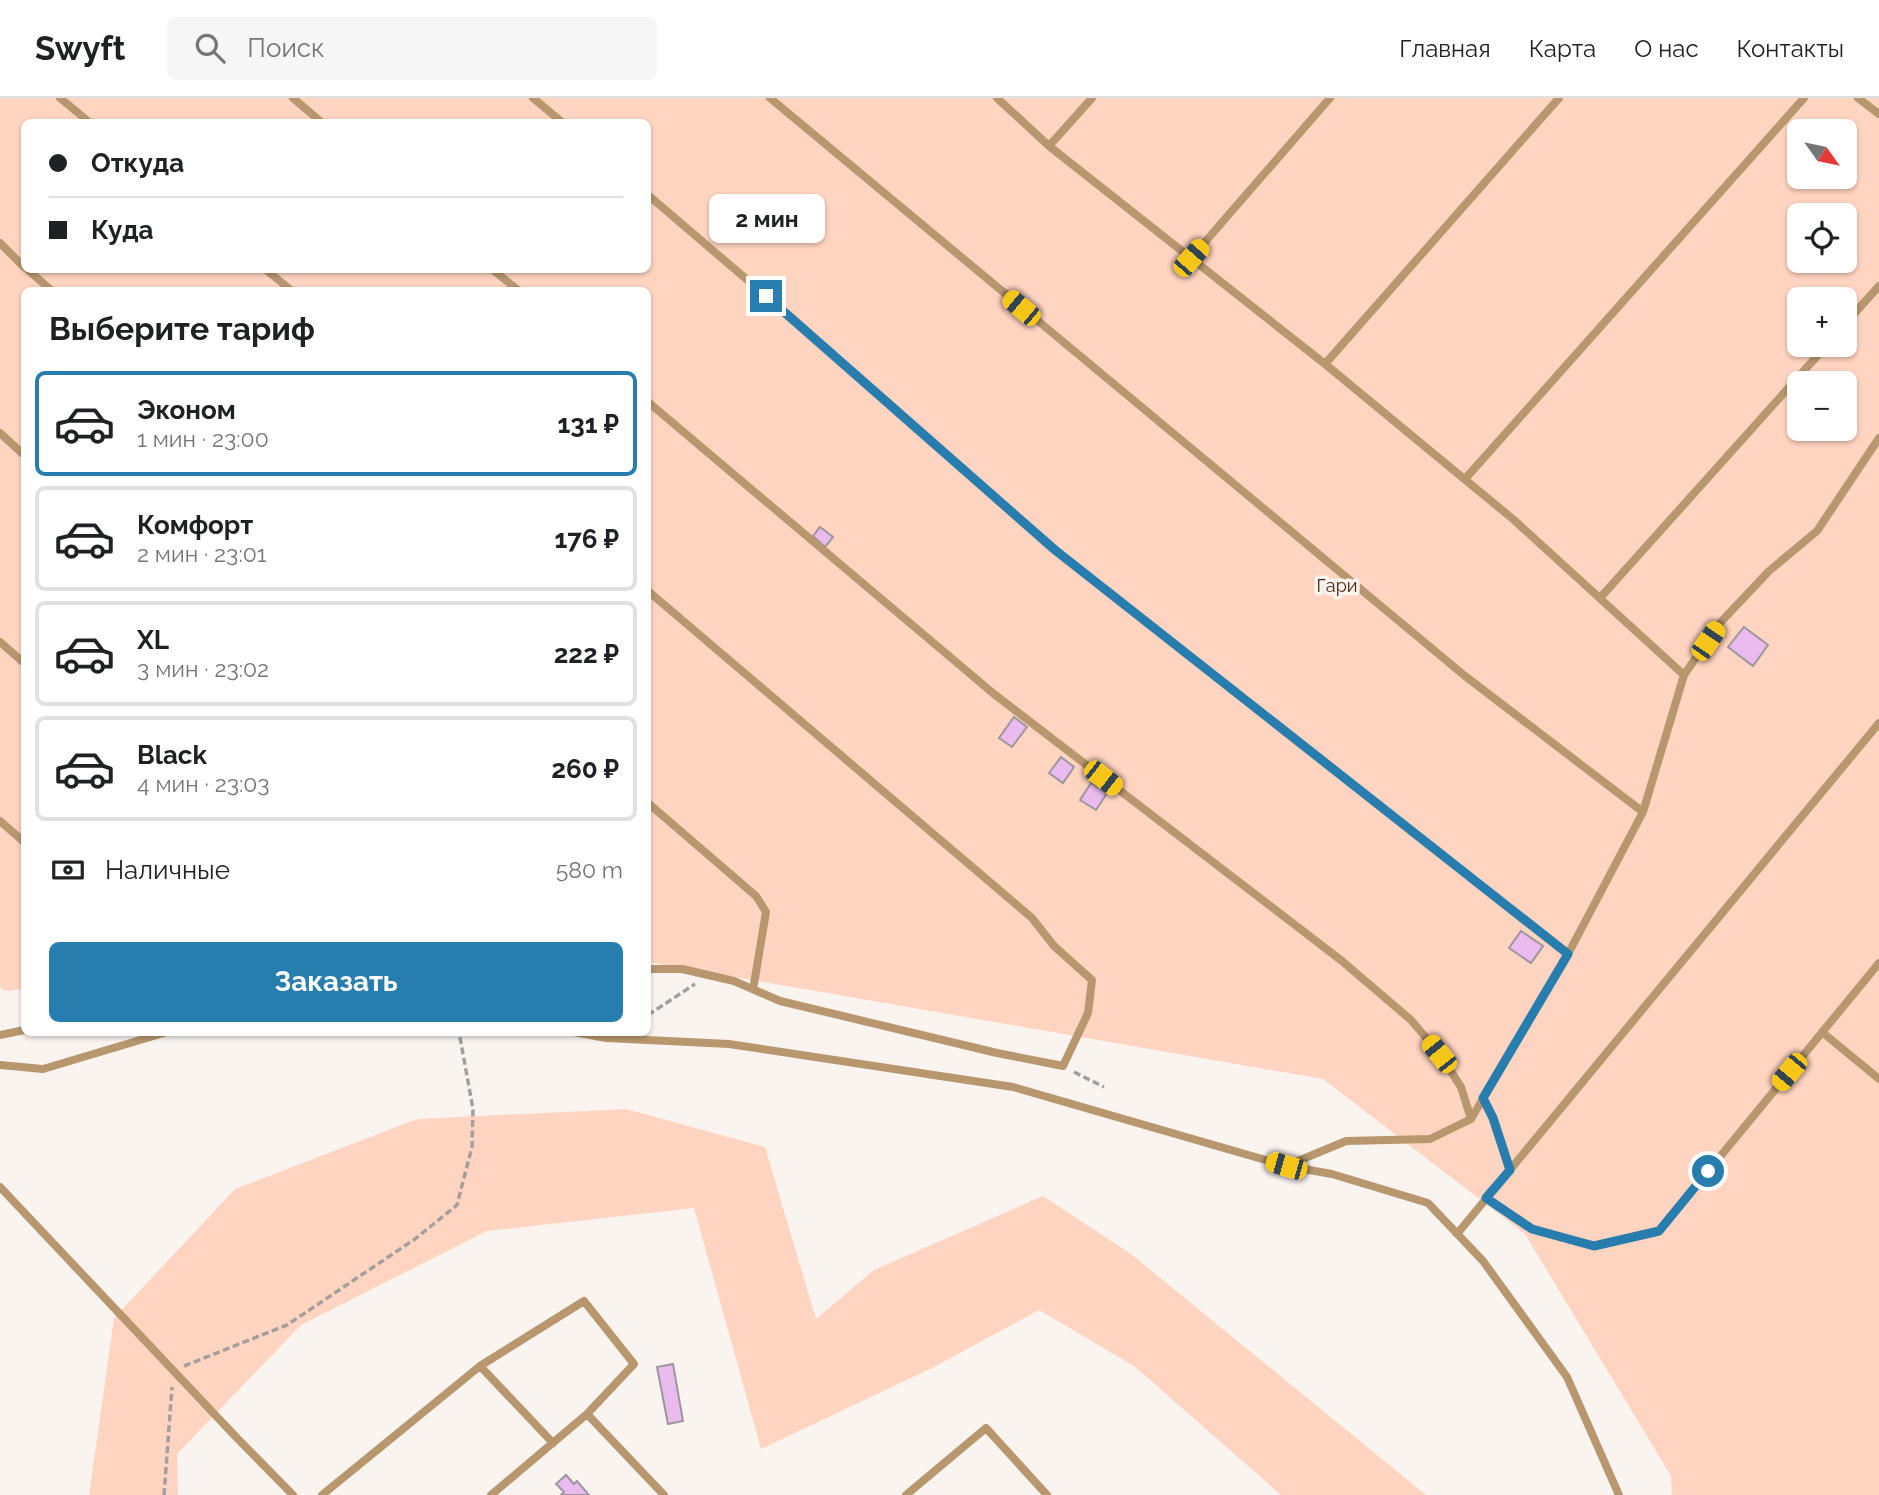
<!DOCTYPE html>
<html lang="ru">
<meta charset="utf-8">
<style>
body{margin:0;font-family:Raleway,sans-serif;background:#f6f6f6;color:#202124;height:100vh;display:flex;flex-direction:column;font-size:26px;white-space:nowrap}
*{box-sizing:border-box;margin:0}
p{font-size:23px;color:#757577}
.icon{flex:none;width:38px;height:38px;fill:none;stroke:currentColor;stroke-width:2;stroke-linecap:round;stroke-linejoin:round}
.map{position:relative;flex:1;overflow:hidden}
.sheet{position:absolute;left:21px;top:189px;width:630px;height:749px;display:flex;flex-direction:column;background:#fff;border-radius:10px;box-shadow:0 2px 5px #0004}
.sheet>*{flex:none}
.guide{position:absolute;left:21px;top:21px;width:630px;height:154px;border-radius:10px;box-shadow:0 2px 5px #0004;display:grid;align-content:center;height:154px;padding:0 28px;background:#fff}
.needle{width:46px;rotate:123deg}
.fabs{position:absolute;left:1787px;top:21px;display:grid;gap:14px}
.fabs a{display:grid;place-items:center;width:70px;height:70px;border-radius:10px;background:#fff;box-shadow:0 2px 5px #0004;font-size:35px}
.end{position:absolute;width:32px;height:32px;margin:-16px;border:9px solid #277dad;background:#fff;box-shadow:0 0 0 4px #fff}
.from{border-radius:50%}
.bubble{position:absolute;height:49px;border-radius:10px;background:#fff;box-shadow:0 2px 5px #0004;font-size:23px;font-weight:700;line-height:49px;text-align:center}
.car{position:absolute;width:21px;height:42px;margin:-21px -10px;border-radius:9px;box-shadow:0 0 5px 2px #0007;background:linear-gradient(#f5c518 24%,#345 0 40%,#f5c518 0 76%,#345 0 86%,#f5c518 0)}
.guide b{display:flex;align-items:center;gap:24px;height:66px;font-size:26px}
.guide b+b{border-top:2px solid #e0e0e0}
.guide i{width:18px;height:18px;background:#202124}
ul{padding:0;list-style:none}
li{display:flex;align-items:center;gap:21px;height:105px;margin:0 14px 10px;padding:0 14px;border:4px solid #e0e0e0;border-radius:10px}
li div{flex:1}
li b{display:block;font-size:26px}
li em{font-style:normal;font-weight:700}
li.current{border-color:#277dad}
li>.icon{width:63px;height:63px;stroke-width:1.5}
h2{padding:0 28px;font-size:32px;line-height:84px}
.pay{display:flex;align-items:center;gap:18px;height:77px;padding:0 28px;font-size:26px}
.pay p{margin-inline-start:auto}
.action{display:flex;gap:14px;margin-top:auto;padding:14px 28px}
.action a{flex:1;height:80px;border-radius:10px;background:#277dad;color:#fff;font-size:28px;font-weight:700;line-height:80px;text-align:center}
header{display:flex;align-items:center;gap:42px;box-sizing:border-box;height:98px;padding:0 35px;background:#fff;border-bottom:2px solid #e0e0e0}
header strong{font-size:33px}
nav{display:flex;gap:38px;margin-inline-start:auto;font-size:24px}
.search{width:490px;height:63px;background:#f6f6f6;display:flex;align-items:center;gap:18px;box-sizing:border-box;padding:0 24px;border-radius:10px;color:#757577;font-size:26px}
.map>svg:first-child{display:block}
.green{fill:#ffd4c0;fill-rule:evenodd}
.building{fill:#ebbaef;stroke:#9b979c;stroke-width:2}
.lines{fill:none;stroke-linecap:round;stroke-linejoin:round}
.path{stroke:#a49f9d;stroke-width:3.5;stroke-dasharray:7 3.5;stroke-linecap:butt}
.service{stroke:#b8976f;stroke-width:8}
.route{stroke:#277dad;stroke-width:9}
.labels{text-anchor:middle;stroke-width:7;stroke-linejoin:round;paint-order:stroke}
.park-label{font-size:18px;fill:#4c220b;stroke:#faf4f1}
</style>
<header>
<strong>Swyft</strong>
<div class="search"><svg class="icon" aria-label="search" viewBox="0 0 24 24"><circle cx="10" cy="10" r="6"/><path d="M15 15l6 6"/></svg>Поиск</div>
<nav><a>Главная</a><a>Карта</a><a>О нас</a><a>Контакты</a></nav>
</header>
<div class="map">
<svg width="1879" height="1397" viewBox="0 0 1879 1397">
<rect width="100%" height="100%" fill="#faf4f1"/>
<path class="green" d="M0,0H1879V1397H1672L1671,1378L1525,1136L1323,981L648,864V192H24V891L5,893L0,889ZM24,24H648V172H24ZM1799,33H1844V79H1799ZM1799,117H1844V163H1799ZM1799,201H1844V247H1799ZM1799,285H1844V331H1799Z
M626,1011L765,1049L816,1221L874,1172L1043,1098L1131,1156L1426,1397H1281L1134,1268L1039,1212L934,1269L761,1351L694,1110L487,1133L301,1227L177,1356L178,1397H89L114,1220L235,1091L417,1021Z"/>
<path class="building" d="M820,429L833,439L825,449L813,438Z
M1744,529L1768,547L1753,568L1728,549Z
M1014,619L1027,629L1012,649L999,640Z
M1061,659L1074,669L1063,685L1049,675Z
M1091,685L1107,695L1096,712L1080,702Z
M1521,833L1543,848L1531,865L1509,850Z
M673,1266L683,1323L668,1326L657,1269Z
M566,1377L574,1386L577,1383L589,1397H561L564,1394L556,1386Z"/>
<g class="lines">
<path class="path" d="M648,917L695,886
M1074,974L1104,989
M184,1268L287,1227L415,1141L457,1107L472,1049L473,1011L459,934
M164,1397L172,1289"/>
<path class="service" d="M60,0L89,24
M293,0L321,24
M533,0L562,24
M770,0L1465,578L1643,714
M997,0L1049,48L1325,266L1514,422L1684,577
M1858,0L1879,16
M1049,48L1092,0
M648,97L786,215L1055,452L1568,856
M0,145L24,169
M1191,160L1330,0
M28,172L51,192
M266,172L291,192
M493,172L518,192
M1844,227L1879,188
M1325,266L1559,0
M648,304L994,596L1342,863L1411,922L1439,955L1461,989L1471,1021
M0,335L24,357
M1465,381L1804,0
M648,493L1032,820L1054,848L1092,882L1088,915L1063,968L997,955L780,903L734,883L682,871H648
M1600,500L1827,247
M0,544L24,565
M648,705L756,798L766,814L754,886
M0,723L24,744
M574,934L606,940L729,946L1013,989L1286,1068L1332,1076L1428,1105L1483,1163L1567,1279L1619,1397
M1822,934L1879,981
M0,937L24,932
M0,967L43,971L167,934
M1483,1001L1493,1020L1510,1072
M1286,1068L1346,1043L1430,1041L1471,1021L1568,856L1643,714L1684,577L1719,526L1769,473L1817,433L1879,340
M0,1089L236,1339L293,1397
M1486,1100L1532,1131L1594,1148L1659,1133L1879,865
M1457,1136L1879,625
M480,1268L584,1203L634,1266L587,1316
M322,1397L480,1268L553,1345
M491,1397L587,1316L664,1397
M906,1397L986,1330L1047,1397"/>
</g>
<g class="lines">
<path class="route" d="M766,198L1055,452L1568,856L1483,1000L1493,1020L1510,1072L1486,1100L1532,1131L1594,1148L1659,1133L1708,1073"/>
</g>
<g class="labels">
<g class="park-label">
<text x="1337" y="494">Гари</text>
</g>
</g>
</svg>
<div class="fabs">
<a><svg class="needle" viewBox="-14 -14 28 28"><path d="M0-13l5 13h-10z" fill="#e53935"/><path d="M0 13l5-13h-10z" fill="#757577"/></svg></a>
<a><svg class="icon" aria-label="locate" viewBox="0 0 24 24"><circle cx="12" cy="12" r="6"/><path d="M12 2v4M12 18v4M2 12h4M18 12h4"/></svg></a>
<a>+</a>
<a>−</a>
</div>
<i class="end from" style="left:1708px;top:1073px"></i>
<i class="end" style="left:766px;top:198px"></i>
<div class="bubble" style="left:709px;top:96px;width:116px">2 мин</div>
<i class="car" style="left:1191px;top:160px;rotate:41deg"></i>
<i class="car" style="left:1021px;top:210px;rotate:310deg"></i>
<i class="car" style="left:1708px;top:543px;rotate:34deg"></i>
<i class="car" style="left:1103px;top:680px;rotate:128deg"></i>
<i class="car" style="left:1439px;top:956px;rotate:321deg"></i>
<i class="car" style="left:1789px;top:974px;rotate:220deg"></i>
<i class="car" style="left:1286px;top:1068px;rotate:286deg"></i>
<div class="guide">
<b><i class="from"></i>Откуда</b>
<b><i></i>Куда</b>
</div>
<section class="sheet">
<h2>Выберите тариф</h2>
<ul>
<li class="current"><svg class="icon" aria-label="car" viewBox="0 0 24 24"><path d="M5 17H2v-5l4-1 3-4h7l3 4 3 1v5h-3M9 17h6M6 11h13"/><circle cx="7" cy="17" r="2"/><circle cx="17" cy="17" r="2"/></svg><div><b>Эконом</b><p>1 мин · 23:00</p></div><em>131 ₽</em></li>
<li><svg class="icon" aria-label="car" viewBox="0 0 24 24"><path d="M5 17H2v-5l4-1 3-4h7l3 4 3 1v5h-3M9 17h6M6 11h13"/><circle cx="7" cy="17" r="2"/><circle cx="17" cy="17" r="2"/></svg><div><b>Комфорт</b><p>2 мин · 23:01</p></div><em>176 ₽</em></li>
<li><svg class="icon" aria-label="car" viewBox="0 0 24 24"><path d="M5 17H2v-5l4-1 3-4h7l3 4 3 1v5h-3M9 17h6M6 11h13"/><circle cx="7" cy="17" r="2"/><circle cx="17" cy="17" r="2"/></svg><div><b>XL</b><p>3 мин · 23:02</p></div><em>222 ₽</em></li>
<li><svg class="icon" aria-label="car" viewBox="0 0 24 24"><path d="M5 17H2v-5l4-1 3-4h7l3 4 3 1v5h-3M9 17h6M6 11h13"/><circle cx="7" cy="17" r="2"/><circle cx="17" cy="17" r="2"/></svg><div><b>Black</b><p>4 мин · 23:03</p></div><em>260 ₽</em></li>
</ul>
<div class="pay"><svg class="icon" aria-label="cash" viewBox="0 0 24 24"><path d="M3 7h18v10H3z"/><circle cx="12" cy="12" r="2"/></svg>Наличные<p>580 m</p></div>
<div class="action"><a>Заказать</a></div>
</section>
</div>
